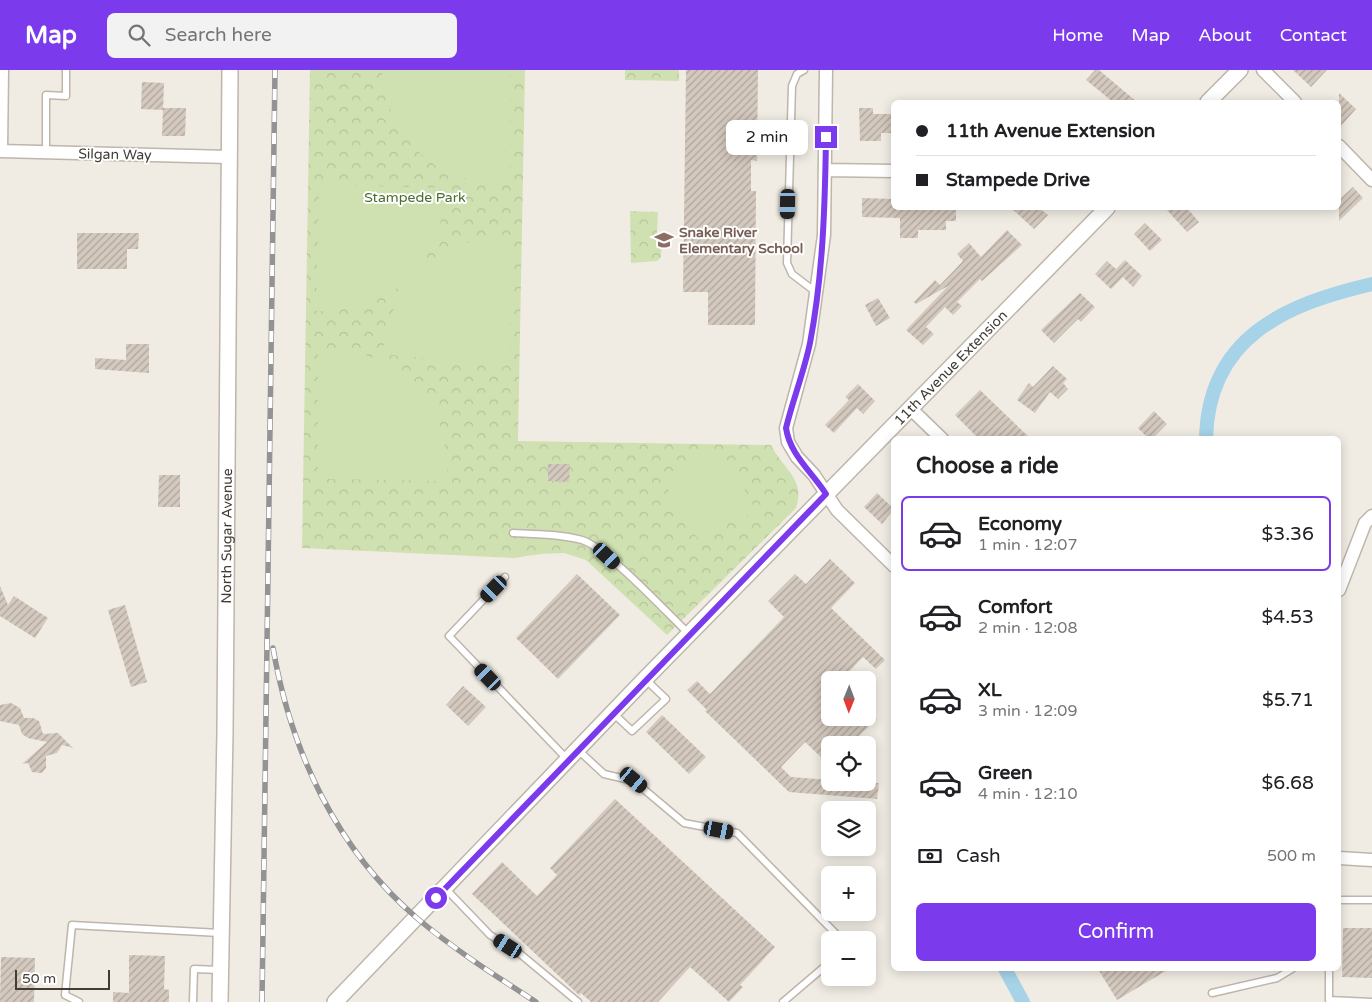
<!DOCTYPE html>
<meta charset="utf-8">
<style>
body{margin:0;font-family:"Varela Round",sans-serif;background:#f2f2f2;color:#202124;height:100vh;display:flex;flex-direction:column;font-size:19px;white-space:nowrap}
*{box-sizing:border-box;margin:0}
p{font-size:16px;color:#757577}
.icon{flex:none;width:28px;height:28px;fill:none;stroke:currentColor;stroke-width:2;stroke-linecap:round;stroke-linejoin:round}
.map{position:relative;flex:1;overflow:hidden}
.drawer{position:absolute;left:891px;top:366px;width:450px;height:535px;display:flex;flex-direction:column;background:#fff;border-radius:8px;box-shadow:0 2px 12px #0003}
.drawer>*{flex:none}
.hud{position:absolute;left:891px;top:30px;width:450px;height:110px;border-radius:8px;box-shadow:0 2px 12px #0003;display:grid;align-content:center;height:110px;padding:0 25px;background:#fff}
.needle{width:32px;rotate:181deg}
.fabs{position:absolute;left:821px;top:601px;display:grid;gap:10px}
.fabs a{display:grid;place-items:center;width:55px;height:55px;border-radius:8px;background:#fff;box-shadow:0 2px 12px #0003;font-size:25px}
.scale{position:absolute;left:15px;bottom:12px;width:95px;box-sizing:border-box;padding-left:5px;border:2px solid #423c35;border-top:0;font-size:14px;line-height:18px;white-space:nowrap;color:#423c35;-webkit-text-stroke:4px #fff;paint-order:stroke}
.end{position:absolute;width:22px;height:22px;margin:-11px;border:6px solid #7c3aed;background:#fff;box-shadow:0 0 0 2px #fff}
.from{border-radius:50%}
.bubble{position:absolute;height:35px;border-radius:8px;background:#fff;box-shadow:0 2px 12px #0003;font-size:16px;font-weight:600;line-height:35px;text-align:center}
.car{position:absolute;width:15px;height:30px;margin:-15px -8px;border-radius:6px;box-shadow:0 0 4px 1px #0007;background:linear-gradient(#222 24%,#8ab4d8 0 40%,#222 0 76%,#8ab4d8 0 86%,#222 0)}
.hud b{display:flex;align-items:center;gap:18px;height:48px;font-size:19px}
.hud b+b{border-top:1px solid #e0e0e0}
.hud i{width:12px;height:12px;background:#202124}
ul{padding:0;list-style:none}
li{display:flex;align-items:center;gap:15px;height:75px;margin:0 10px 8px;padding:0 15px;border:2px solid transparent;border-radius:8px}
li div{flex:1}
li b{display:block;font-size:19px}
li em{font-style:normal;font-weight:600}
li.active{border-color:#7c3aed}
li>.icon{width:45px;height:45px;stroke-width:1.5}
h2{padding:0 25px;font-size:22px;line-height:60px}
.pay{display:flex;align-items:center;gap:12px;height:55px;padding:0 25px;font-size:19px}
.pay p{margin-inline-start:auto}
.cta{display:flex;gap:10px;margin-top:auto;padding:10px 25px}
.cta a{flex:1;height:58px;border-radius:8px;background:#7c3aed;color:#fff;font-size:20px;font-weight:600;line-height:58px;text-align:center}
header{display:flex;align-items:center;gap:30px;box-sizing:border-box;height:70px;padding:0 25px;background:#7c3aed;color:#fff}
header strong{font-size:24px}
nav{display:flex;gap:28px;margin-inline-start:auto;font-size:18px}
.search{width:350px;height:45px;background:#f2f2f2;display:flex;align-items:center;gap:12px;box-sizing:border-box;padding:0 18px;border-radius:8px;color:#757577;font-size:19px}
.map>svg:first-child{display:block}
.forest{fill:url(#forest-crowns)}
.pitch{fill:#d0e1b1}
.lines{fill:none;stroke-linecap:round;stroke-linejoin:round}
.canal{stroke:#a6d3e8;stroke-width:14}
.building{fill:url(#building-hatch)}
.service-casing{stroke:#beb5ab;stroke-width:9}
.minor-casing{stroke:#beb5ab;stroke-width:15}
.tertiary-casing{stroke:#beb5ab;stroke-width:18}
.service{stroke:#fff;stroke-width:6}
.minor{stroke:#fff;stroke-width:12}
.tertiary{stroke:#fff;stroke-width:15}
.rail-casing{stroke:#939393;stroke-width:5.5}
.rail{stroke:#fff;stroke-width:4;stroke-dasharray:11;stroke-linecap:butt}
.route{stroke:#7c3aed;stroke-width:6}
.labels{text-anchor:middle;stroke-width:4;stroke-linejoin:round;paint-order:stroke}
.street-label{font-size:14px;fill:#423c35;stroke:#fff}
.park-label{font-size:14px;fill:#4c6d2f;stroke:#fff}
.education-label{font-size:14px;font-weight:bold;fill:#785e54;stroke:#fff;text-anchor:start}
</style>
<header>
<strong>Map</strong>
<div class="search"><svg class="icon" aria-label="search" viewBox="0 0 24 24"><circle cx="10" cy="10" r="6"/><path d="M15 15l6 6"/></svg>Search here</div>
<nav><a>Home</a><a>Map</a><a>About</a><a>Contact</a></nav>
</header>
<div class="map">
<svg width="1372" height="932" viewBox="0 0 1372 932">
<defs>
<pattern id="forest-crowns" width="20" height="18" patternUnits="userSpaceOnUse" patternTransform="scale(1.25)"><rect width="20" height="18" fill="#d0e1b1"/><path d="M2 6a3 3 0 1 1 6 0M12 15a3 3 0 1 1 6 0" fill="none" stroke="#b4c299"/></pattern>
<pattern id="building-hatch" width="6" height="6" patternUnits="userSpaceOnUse" patternTransform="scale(1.25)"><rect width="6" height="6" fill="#d4c9be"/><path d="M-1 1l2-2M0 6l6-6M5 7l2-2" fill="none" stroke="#aea49b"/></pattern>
</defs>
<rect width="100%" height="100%" fill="#f0ece4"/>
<path class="forest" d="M310,0H525L518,371L771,375C783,399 806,409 796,438L667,565L586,490L564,483L541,484L513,488L302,478Z
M625,0H679V11L625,10Z
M630,141L658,142L657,163L662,165L661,187L657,191L631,193Z"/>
<path class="pitch" d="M382,0H510V114C490,113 471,111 452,104C412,88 383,43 382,0Z
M326,115L446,118L439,162L423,194C456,173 475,168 514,166L509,271L513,289L504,297L487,292L450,291L383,284C385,256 394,240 403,214C376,234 349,241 316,241L319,124Z
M318,279C403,280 448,325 448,411L325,409L318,401Z
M720,377C730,398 742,414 753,435L749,437L747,447C741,451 738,447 732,448C718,449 714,458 708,467L698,468L694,464L690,466L662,406Z"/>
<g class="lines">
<path class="canal" d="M1206,369C1208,267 1286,234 1372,214
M1005,899L1023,932"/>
</g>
<path class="building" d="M686,0H758L757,91L751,90V121H756L755,255H708V222H683Z
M1095,0H1099L1137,32H1113L1086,10Z
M1293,0H1327L1311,17Z
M142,12L164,13L163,40L141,39Z
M1339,23L1356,39L1339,58Z
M163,38H186L185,66H162Z
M859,38H873V44H894V63H881V71H860Z
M1353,117L1363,128L1339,151V130Z
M862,128L893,129V138H956V151H946V160H918V168H900V148L862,147Z
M1011,138H1039L1048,145L1034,159Z
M1165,138H1187L1199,152L1187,162Z
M1145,153L1162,170L1150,181L1134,164Z
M1007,160L1022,175L982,211L980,209L957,232L962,236L953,245L945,237L926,257L934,264L923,275L906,260L948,216L916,234L914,232L935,210L940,215L963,191L957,184L969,173L981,187Z
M77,163H139L138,179H127V199H77Z
M1125,190L1142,206L1133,217L1123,207L1111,219L1095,204L1107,191L1116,199Z
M1080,223L1095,237L1081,252L1078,249L1054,273L1041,260Z
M878,228L890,248L876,256L865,235Z
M126,274H149V303L95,299V288L126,290Z
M1053,296L1067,309L1063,313L1068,319L1058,329L1050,322L1035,343L1017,330L1029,313L1033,317Z
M858,314L875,331L863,344L857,338L834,363L825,355L849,330L845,327Z
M980,320L1007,346L1031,369H979L955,345Z
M1154,341L1167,354L1152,369H1149L1138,358Z
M548,394H570L569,412L548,411Z
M159,405H180V437H158Z
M877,423L894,439L882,454L864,437Z
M830,489L855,513L831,538L885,590L876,599L863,587L841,610H830V648H877L856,669L863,675H830V679L822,688L805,672L781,697L791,707L830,710V712L879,713L877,729L789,722L705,641L707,640L687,620L697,611L710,624L784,547L768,531L795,504L806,514Z
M577,504L620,545L558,609L516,568Z
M0,516L8,535L14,526L48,548L35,568L0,546Z
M125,535L147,612L131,617L108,540Z
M463,616L486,637L468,656L446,635Z
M11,633L20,638L24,648H33L39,651L43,664L58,663L73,678L62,675L57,683L46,686V698L42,703L32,702L28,693L22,694L47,672L28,668L22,664L19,655L0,651V635Z
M662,645L706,687L689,704L646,662Z
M615,729L775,877L740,915L743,917L729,932L690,897L658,932H591L581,923L579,925L472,824L502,792L537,826L557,805L550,798Z
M1343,858H1372V908L1342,907Z
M129,885L165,886L164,919L169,920V932H113V922L129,923Z
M1,887L35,888L34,932H0Z
M1098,899H1169L1117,930Z"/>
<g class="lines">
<g class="service-casing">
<path id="service" d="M804,0L797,4L792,16L787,193L792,204L817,223
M46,82V25L66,26V0
M513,463C535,464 560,464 582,470C606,477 668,544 689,564
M505,507L449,566L567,689
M613,643L632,661L666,629L645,609
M578,680L604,704L634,711L684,753L737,763L842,870
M445,818L490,865L519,883L578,932
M1339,830H1372
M1329,899V930L1372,932
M1212,923L1277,908L1292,899
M79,932L65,925L72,855L220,863
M193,932L194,899L220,900
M783,932L830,892"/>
</g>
<g class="minor-casing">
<path id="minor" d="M2,0L1,81L229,87
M826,0L824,165L809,274L786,358L788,372L797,387L814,405L837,440L894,496
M1263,0L1295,32
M1339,76L1372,110
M825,100L894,101
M911,339L942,369
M1339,520L1365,453L1372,446
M1339,788L1372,790"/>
</g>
<g class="tertiary-casing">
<g id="tertiary">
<path d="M1208,32L1240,0"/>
<path id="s1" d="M220,932L225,662L230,0"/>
<path id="s2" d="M335,932L645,609L1107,138"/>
</g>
</g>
<use href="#service" class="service"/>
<use href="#minor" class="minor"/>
<use href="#tertiary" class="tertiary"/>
<g class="rail-casing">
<path id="rail" d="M273,578C291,682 337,780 418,849C455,880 496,906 536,932
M262,932L275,0"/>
</g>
<use href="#rail" class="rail"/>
</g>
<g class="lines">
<path class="route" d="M436,828L826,424C812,402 790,385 786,358C793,329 804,302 810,273C823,205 825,136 826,67"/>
</g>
<defs>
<g id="school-bare" transform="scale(1.5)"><path d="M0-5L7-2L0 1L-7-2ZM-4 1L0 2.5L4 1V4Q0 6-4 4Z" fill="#8d6e63" stroke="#fff" stroke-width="2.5" paint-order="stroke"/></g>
</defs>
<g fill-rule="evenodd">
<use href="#school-bare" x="664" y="170"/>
</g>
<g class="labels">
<g class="street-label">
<text transform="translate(115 84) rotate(1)" y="5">Silgan Way</text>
<text dy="5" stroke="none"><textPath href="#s2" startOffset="884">11th Avenue Extension</textPath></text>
<text dy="5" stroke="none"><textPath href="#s1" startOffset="466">North Sugar Avenue</textPath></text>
</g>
<g class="park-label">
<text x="415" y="132">Stampede Park</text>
</g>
<g class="education-label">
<text x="679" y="167">Snake River<tspan x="679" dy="16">Elementary School</tspan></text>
</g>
</g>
</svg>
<div class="fabs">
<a><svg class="needle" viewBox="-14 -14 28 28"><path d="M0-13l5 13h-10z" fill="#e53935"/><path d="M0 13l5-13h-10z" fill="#757577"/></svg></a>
<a><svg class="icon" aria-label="locate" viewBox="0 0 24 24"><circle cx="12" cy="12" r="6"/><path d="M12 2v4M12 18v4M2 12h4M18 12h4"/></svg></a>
<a><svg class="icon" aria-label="layers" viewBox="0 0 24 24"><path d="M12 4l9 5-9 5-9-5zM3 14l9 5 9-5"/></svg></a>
<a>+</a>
<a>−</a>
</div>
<div class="scale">50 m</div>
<i class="end from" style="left:436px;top:828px"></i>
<i class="end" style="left:826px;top:67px"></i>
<div class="bubble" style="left:726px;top:50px;width:82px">2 min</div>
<i class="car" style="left:788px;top:134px;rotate:181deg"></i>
<i class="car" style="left:607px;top:486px;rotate:133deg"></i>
<i class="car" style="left:494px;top:519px;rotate:224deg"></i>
<i class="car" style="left:488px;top:607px;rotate:316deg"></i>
<i class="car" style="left:634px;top:710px;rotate:130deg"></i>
<i class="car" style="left:719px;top:760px;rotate:101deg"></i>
<i class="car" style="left:508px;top:876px;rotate:303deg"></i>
<div class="hud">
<b><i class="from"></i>11th Avenue Extension</b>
<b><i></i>Stampede Drive</b>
</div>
<section class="drawer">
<h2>Choose a ride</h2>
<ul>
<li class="active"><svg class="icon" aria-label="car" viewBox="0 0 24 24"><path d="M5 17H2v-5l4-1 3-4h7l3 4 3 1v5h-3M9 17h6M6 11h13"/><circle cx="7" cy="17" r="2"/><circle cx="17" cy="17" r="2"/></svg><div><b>Economy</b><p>1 min · 12:07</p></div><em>$3.36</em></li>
<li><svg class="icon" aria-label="car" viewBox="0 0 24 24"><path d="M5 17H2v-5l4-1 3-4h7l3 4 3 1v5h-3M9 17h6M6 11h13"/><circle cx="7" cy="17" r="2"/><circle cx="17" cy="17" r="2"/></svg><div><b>Comfort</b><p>2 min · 12:08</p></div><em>$4.53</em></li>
<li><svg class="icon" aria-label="car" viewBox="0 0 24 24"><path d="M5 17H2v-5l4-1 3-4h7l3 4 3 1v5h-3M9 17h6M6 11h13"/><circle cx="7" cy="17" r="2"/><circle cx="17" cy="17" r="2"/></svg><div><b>XL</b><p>3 min · 12:09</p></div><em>$5.71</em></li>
<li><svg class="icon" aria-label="car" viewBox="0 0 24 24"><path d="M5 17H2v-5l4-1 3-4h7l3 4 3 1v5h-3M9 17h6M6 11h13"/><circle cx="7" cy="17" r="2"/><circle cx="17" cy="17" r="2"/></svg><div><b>Green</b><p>4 min · 12:10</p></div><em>$6.68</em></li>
</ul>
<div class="pay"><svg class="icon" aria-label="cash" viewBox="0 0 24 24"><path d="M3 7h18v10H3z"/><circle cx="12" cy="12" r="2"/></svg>Cash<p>500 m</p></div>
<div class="cta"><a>Confirm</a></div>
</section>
</div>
